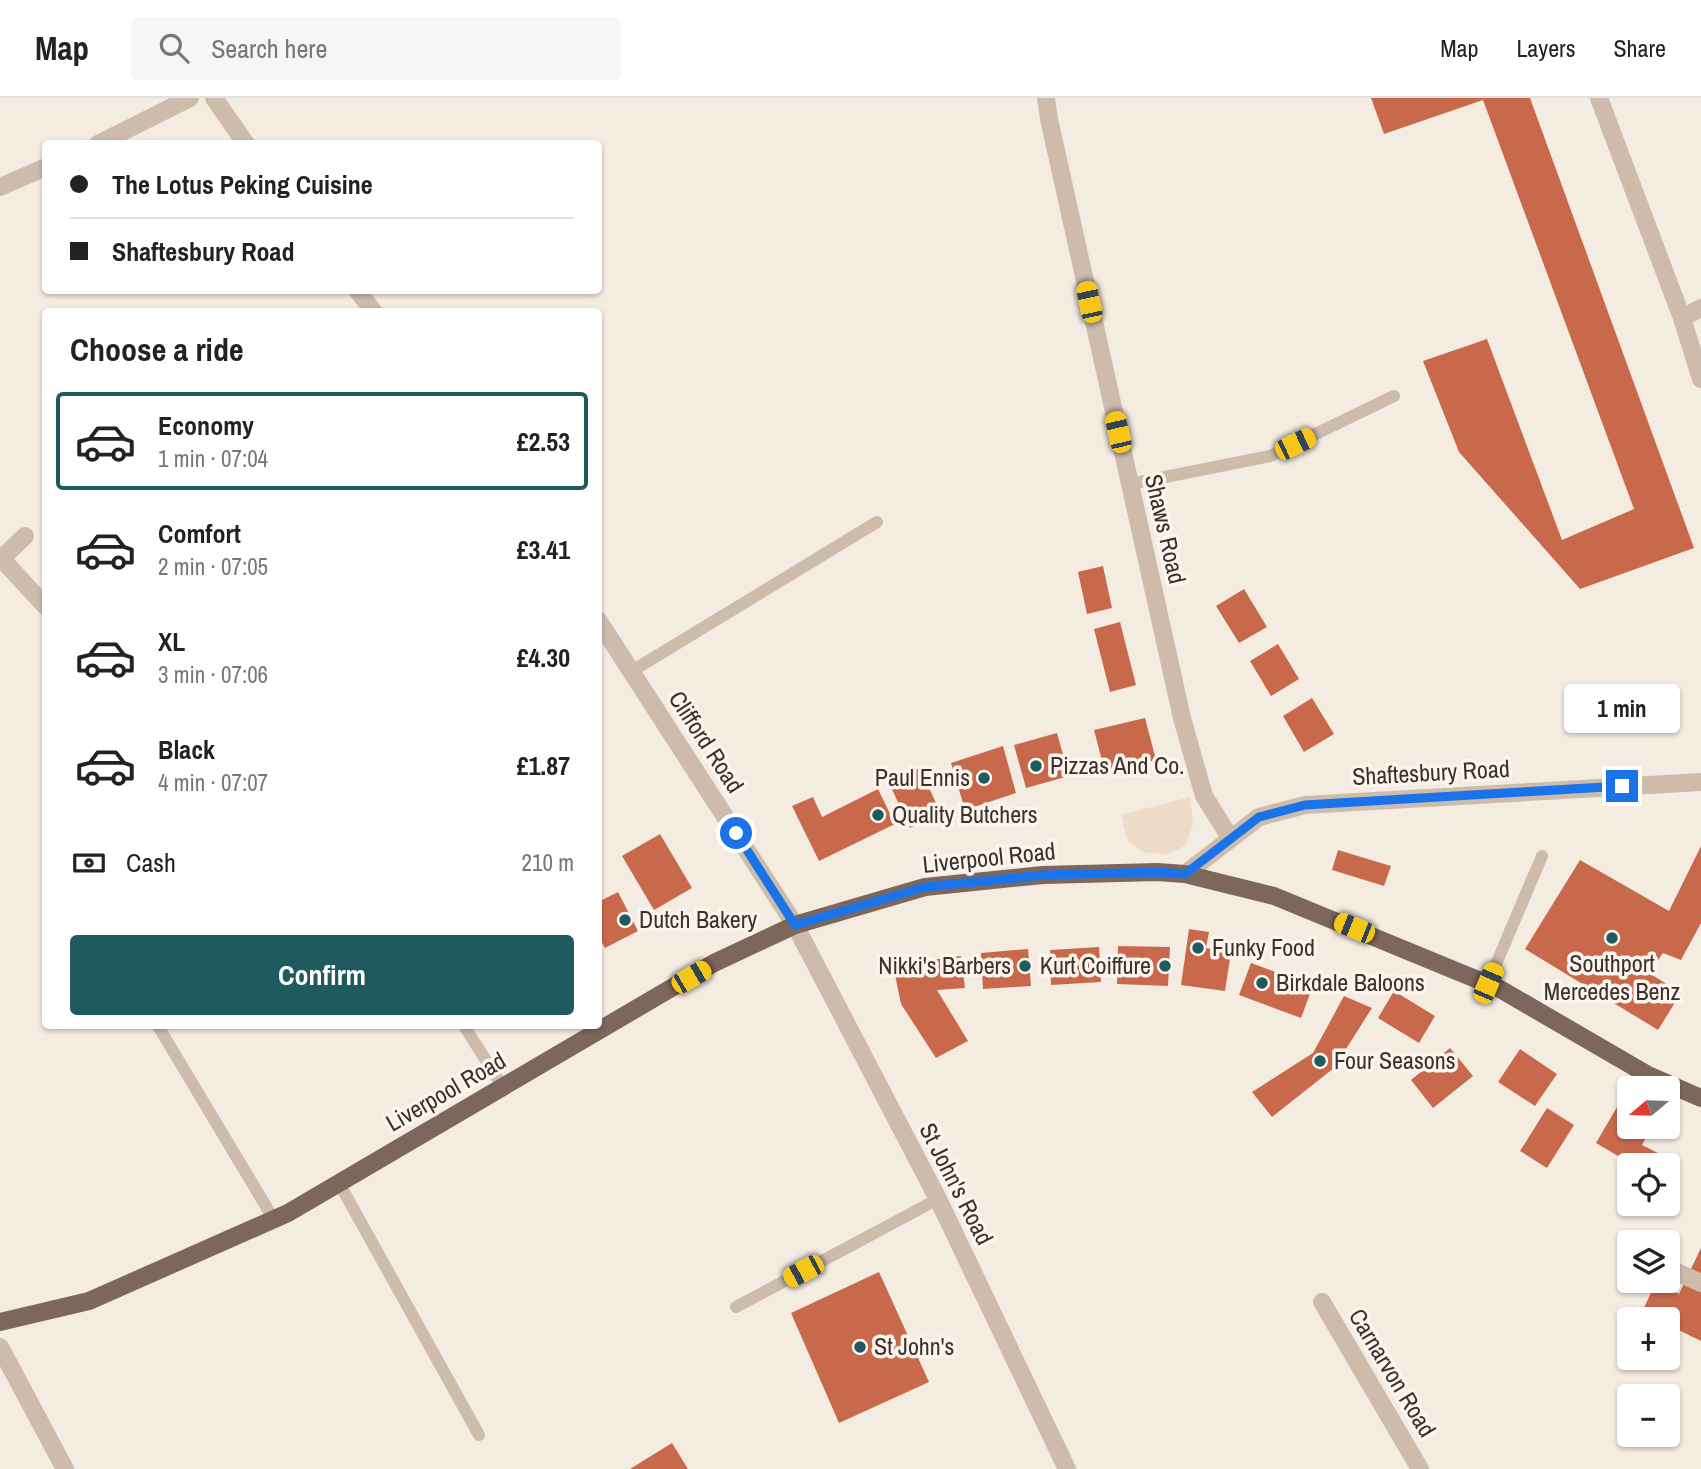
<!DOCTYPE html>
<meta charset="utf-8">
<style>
body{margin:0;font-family:"Archivo Narrow",sans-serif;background:#f6f6f6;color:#222;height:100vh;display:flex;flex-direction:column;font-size:26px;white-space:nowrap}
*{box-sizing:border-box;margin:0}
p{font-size:23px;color:#767676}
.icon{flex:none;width:38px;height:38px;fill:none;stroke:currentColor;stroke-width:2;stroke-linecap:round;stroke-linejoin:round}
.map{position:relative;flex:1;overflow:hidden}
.side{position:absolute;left:42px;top:210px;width:560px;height:721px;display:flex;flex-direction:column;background:#fff;border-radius:7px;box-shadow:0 2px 5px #0004}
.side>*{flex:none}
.hud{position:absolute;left:42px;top:42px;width:560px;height:154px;border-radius:7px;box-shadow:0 2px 5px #0004;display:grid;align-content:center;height:154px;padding:0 28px;background:#fff}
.needle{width:46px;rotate:251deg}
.controls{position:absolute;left:1617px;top:978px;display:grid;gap:14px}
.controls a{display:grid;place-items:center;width:63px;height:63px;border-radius:7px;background:#fff;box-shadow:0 2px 5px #0004;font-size:35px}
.end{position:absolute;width:32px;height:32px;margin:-16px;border:9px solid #1a73e8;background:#fff;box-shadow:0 0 0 4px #fff}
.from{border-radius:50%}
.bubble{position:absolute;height:49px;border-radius:7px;background:#fff;box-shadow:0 2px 5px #0004;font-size:23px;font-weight:700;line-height:49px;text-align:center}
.car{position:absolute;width:21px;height:42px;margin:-21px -10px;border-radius:9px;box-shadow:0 0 5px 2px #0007;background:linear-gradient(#f5c518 24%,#345 0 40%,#f5c518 0 76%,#345 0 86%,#f5c518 0)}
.hud b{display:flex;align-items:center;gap:24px;height:66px;font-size:26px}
.hud b+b{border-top:2px solid #e0e0e0}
.hud i{width:18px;height:18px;background:#222}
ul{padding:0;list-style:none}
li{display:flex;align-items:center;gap:21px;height:98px;margin:0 14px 10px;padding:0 14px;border:4px solid transparent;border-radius:7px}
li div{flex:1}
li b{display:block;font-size:26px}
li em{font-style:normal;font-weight:700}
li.active{border-color:#1f5a5e}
li>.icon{width:63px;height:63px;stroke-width:1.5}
h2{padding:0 28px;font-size:32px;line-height:84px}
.pay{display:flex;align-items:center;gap:18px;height:77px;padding:0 28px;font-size:26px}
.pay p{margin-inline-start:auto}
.cta{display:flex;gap:14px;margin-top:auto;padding:14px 28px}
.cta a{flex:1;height:80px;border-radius:7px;background:#1f5a5e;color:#fff;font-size:28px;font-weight:700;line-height:80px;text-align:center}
header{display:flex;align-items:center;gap:42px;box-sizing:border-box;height:98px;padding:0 35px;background:#fff;border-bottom:2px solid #e0e0e0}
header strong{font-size:33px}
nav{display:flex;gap:38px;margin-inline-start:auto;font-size:24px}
.search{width:490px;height:63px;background:#f6f6f6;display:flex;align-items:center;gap:18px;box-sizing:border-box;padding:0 24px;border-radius:7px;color:#767676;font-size:26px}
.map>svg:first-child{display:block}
.plaza{fill:#ecdcc8}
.building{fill:#c8694b}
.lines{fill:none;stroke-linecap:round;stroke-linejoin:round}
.lane{stroke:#cdbbac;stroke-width:12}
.street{stroke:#cdbbac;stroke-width:18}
.primary{stroke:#7d675c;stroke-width:18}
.route{stroke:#1a73e8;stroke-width:9}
.poi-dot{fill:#1f5a5e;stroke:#fbf5ee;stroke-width:2.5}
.labels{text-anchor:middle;stroke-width:7;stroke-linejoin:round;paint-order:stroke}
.street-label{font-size:24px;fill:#3b302b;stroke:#fbf5ee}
.poi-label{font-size:24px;fill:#3b302b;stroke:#fbf5ee;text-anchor:start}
</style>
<header>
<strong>Map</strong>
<div class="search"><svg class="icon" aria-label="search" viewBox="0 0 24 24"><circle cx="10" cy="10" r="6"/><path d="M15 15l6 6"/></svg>Search here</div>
<nav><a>Map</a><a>Layers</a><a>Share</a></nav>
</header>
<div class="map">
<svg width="1701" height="1371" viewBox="0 0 1701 1371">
<rect width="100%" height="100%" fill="#f4ebe1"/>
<path class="plaza" d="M1190,699L1193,726L1186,747L1167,757L1143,754L1127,742L1121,717Z"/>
<path class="building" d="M1371,0H1530L1694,450L1580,491L1459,354L1423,263L1487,241L1562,442L1634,411L1483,2L1384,36Z
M1103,468L1112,510L1087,516L1078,474Z
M1244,491L1267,529L1239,545L1216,508Z
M1120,524L1136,587L1110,594L1094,531Z
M1278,546L1299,581L1271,598L1250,563Z
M1312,600L1334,636L1304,654L1283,618Z
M1145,620L1156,662L1105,674L1094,632Z
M1057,635L1069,678L1026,690L1014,647Z
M1003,648L1016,695L965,712L951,665Z
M920,670L941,716L910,730L889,685Z
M878,691L895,726L819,763L792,708L813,699L822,719Z
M660,736L692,790L654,812L622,758Z
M1701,748V825L1681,862L1663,855L1649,875L1681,895L1658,932L1525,851L1580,762L1669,813Z
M1338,752L1391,768L1384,788L1332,772Z
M618,794L638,833L605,850L598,837V804Z
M1189,831L1209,834L1206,850L1231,854L1225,893L1181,887Z
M1118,848L1170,849L1168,888L1117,886Z
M1099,849L1101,884L1051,887L1050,852Z
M1028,851L1031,888L983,891L981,855Z
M961,858L965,890L937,892L968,943L936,960L901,906L893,867Z
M1251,865L1313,888L1301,920L1239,897Z
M1394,893L1435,918L1419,945L1378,920Z
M1344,898L1372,910L1334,970L1272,1019L1252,994L1313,955Z
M1450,950L1473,978L1433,1010L1411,982Z
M1520,951L1557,976L1535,1008L1498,984Z
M1617,1009L1629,1016V1029H1652L1642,1047L1660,1056L1654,1068H1635L1596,1045Z
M1547,1010L1574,1027L1547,1070L1520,1053Z
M1701,1150V1243L1668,1227V1222H1657L1642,1214L1656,1184L1679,1196Z
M879,1174L929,1284L839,1325L791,1215Z
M672,1345L688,1371H630Z"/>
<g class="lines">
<path class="lane" d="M1130,386L1270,358L1394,298
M632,573L877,424
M1488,885L1542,758
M158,928L273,1120
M466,928V931L503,989
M339,1085L479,1337
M736,1209L938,1101"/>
<path class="street" d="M214,0L246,46
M1046,0L1049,21L1182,620L1204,698L1231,741
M1599,0L1682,220L1701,281
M98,46L190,0
M0,89L46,69
M357,192L374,214
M1682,220L1701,210
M2,461L46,509
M0,462L25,438
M598,522L795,827L938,1101L1067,1371
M1185,776L1259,719L1305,707L1701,684
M1668,1170L1701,1185
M1322,1204L1420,1371
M0,1249L65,1371"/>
<path class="primary" d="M0,1224L89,1203L288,1115L714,865L795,827L925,789L1043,777L1157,774L1185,776L1274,798L1500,891L1648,977L1701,1000"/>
</g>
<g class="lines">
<path class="route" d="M736,735L795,827L925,789L1044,777L1157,774L1185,776L1259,719L1305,707L1622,688"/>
</g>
<g class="poi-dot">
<circle cx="1036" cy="668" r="7"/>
<circle cx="984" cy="680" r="7"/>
<circle cx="878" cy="717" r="7"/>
<circle cx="625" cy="822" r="7"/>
<circle cx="1612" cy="840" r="7"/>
<circle cx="1198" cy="850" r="7"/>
<circle cx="1025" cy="868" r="7"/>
<circle cx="1165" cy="868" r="7"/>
<circle cx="1262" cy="885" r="7"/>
<circle cx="1320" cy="963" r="7"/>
<circle cx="860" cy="1249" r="7"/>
</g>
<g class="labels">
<g class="street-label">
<text transform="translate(1165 431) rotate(77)" y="8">Shaws Road</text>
<text transform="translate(706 644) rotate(57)" y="8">Clifford Road</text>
<text transform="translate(1431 675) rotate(-3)" y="8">Shaftesbury Road</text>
<text transform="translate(989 760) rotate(-6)" y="8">Liverpool Road</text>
<text transform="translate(446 994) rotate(-30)" y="8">Liverpool Road</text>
<text transform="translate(956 1086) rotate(63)" y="8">St John's Road</text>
<text transform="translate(1392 1275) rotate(59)" y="8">Carnarvon Road</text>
</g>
<g class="poi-label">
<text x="1050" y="676">Pizzas And Co.</text>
<text x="970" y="688" text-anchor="end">Paul Ennis</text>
<text x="892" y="725">Quality Butchers</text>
<text x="639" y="830">Dutch Bakery</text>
<text x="1212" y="858">Funky Food</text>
<text x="1612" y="874" text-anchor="middle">Southport<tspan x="1612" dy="28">Mercedes Benz</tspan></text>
<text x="1011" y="876" text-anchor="end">Nikki's Barbers</text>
<text x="1151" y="876" text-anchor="end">Kurt Coiffure</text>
<text x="1276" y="893">Birkdale Baloons</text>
<text x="1334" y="971">Four Seasons</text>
<text x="874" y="1257">St John's</text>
</g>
</g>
</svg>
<div class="controls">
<a><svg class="needle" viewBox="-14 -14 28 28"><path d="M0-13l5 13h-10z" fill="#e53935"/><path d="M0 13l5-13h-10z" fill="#767676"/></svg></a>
<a><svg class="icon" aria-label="locate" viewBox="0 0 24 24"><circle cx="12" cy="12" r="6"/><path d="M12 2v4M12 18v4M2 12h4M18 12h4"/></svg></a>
<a><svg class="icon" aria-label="layers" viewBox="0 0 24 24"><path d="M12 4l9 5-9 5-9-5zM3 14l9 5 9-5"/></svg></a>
<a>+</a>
<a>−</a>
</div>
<i class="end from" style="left:736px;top:735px"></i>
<i class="end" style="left:1622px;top:688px"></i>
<div class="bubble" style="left:1564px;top:586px;width:116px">1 min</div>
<i class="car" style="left:1089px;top:204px;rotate:348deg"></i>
<i class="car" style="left:1118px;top:334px;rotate:347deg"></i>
<i class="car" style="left:1295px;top:346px;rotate:64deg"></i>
<i class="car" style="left:1354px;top:830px;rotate:292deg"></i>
<i class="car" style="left:691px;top:879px;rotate:60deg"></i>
<i class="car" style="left:1488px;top:885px;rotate:23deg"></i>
<i class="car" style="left:803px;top:1173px;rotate:242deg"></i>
<div class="hud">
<b><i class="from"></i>The Lotus Peking Cuisine</b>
<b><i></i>Shaftesbury Road</b>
</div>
<section class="side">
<h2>Choose a ride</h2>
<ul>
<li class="active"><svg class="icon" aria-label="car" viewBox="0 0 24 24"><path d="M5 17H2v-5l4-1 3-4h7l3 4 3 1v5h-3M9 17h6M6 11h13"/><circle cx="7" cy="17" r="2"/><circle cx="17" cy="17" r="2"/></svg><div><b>Economy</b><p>1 min · 07:04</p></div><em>£2.53</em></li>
<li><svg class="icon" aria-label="car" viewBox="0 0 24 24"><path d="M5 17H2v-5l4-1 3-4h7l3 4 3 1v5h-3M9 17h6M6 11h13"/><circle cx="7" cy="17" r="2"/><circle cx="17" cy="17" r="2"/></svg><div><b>Comfort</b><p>2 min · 07:05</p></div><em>£3.41</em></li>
<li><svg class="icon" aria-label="car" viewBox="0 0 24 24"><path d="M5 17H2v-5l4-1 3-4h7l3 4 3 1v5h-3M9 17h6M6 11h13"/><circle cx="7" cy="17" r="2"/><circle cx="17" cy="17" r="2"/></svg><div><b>XL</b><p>3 min · 07:06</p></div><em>£4.30</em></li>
<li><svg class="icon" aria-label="car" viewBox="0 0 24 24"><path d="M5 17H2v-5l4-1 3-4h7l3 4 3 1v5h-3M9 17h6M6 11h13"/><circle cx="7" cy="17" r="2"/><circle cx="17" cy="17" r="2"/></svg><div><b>Black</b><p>4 min · 07:07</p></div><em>£1.87</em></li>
</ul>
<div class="pay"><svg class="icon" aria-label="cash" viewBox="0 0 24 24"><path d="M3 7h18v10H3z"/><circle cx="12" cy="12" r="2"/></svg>Cash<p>210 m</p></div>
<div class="cta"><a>Confirm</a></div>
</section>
</div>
